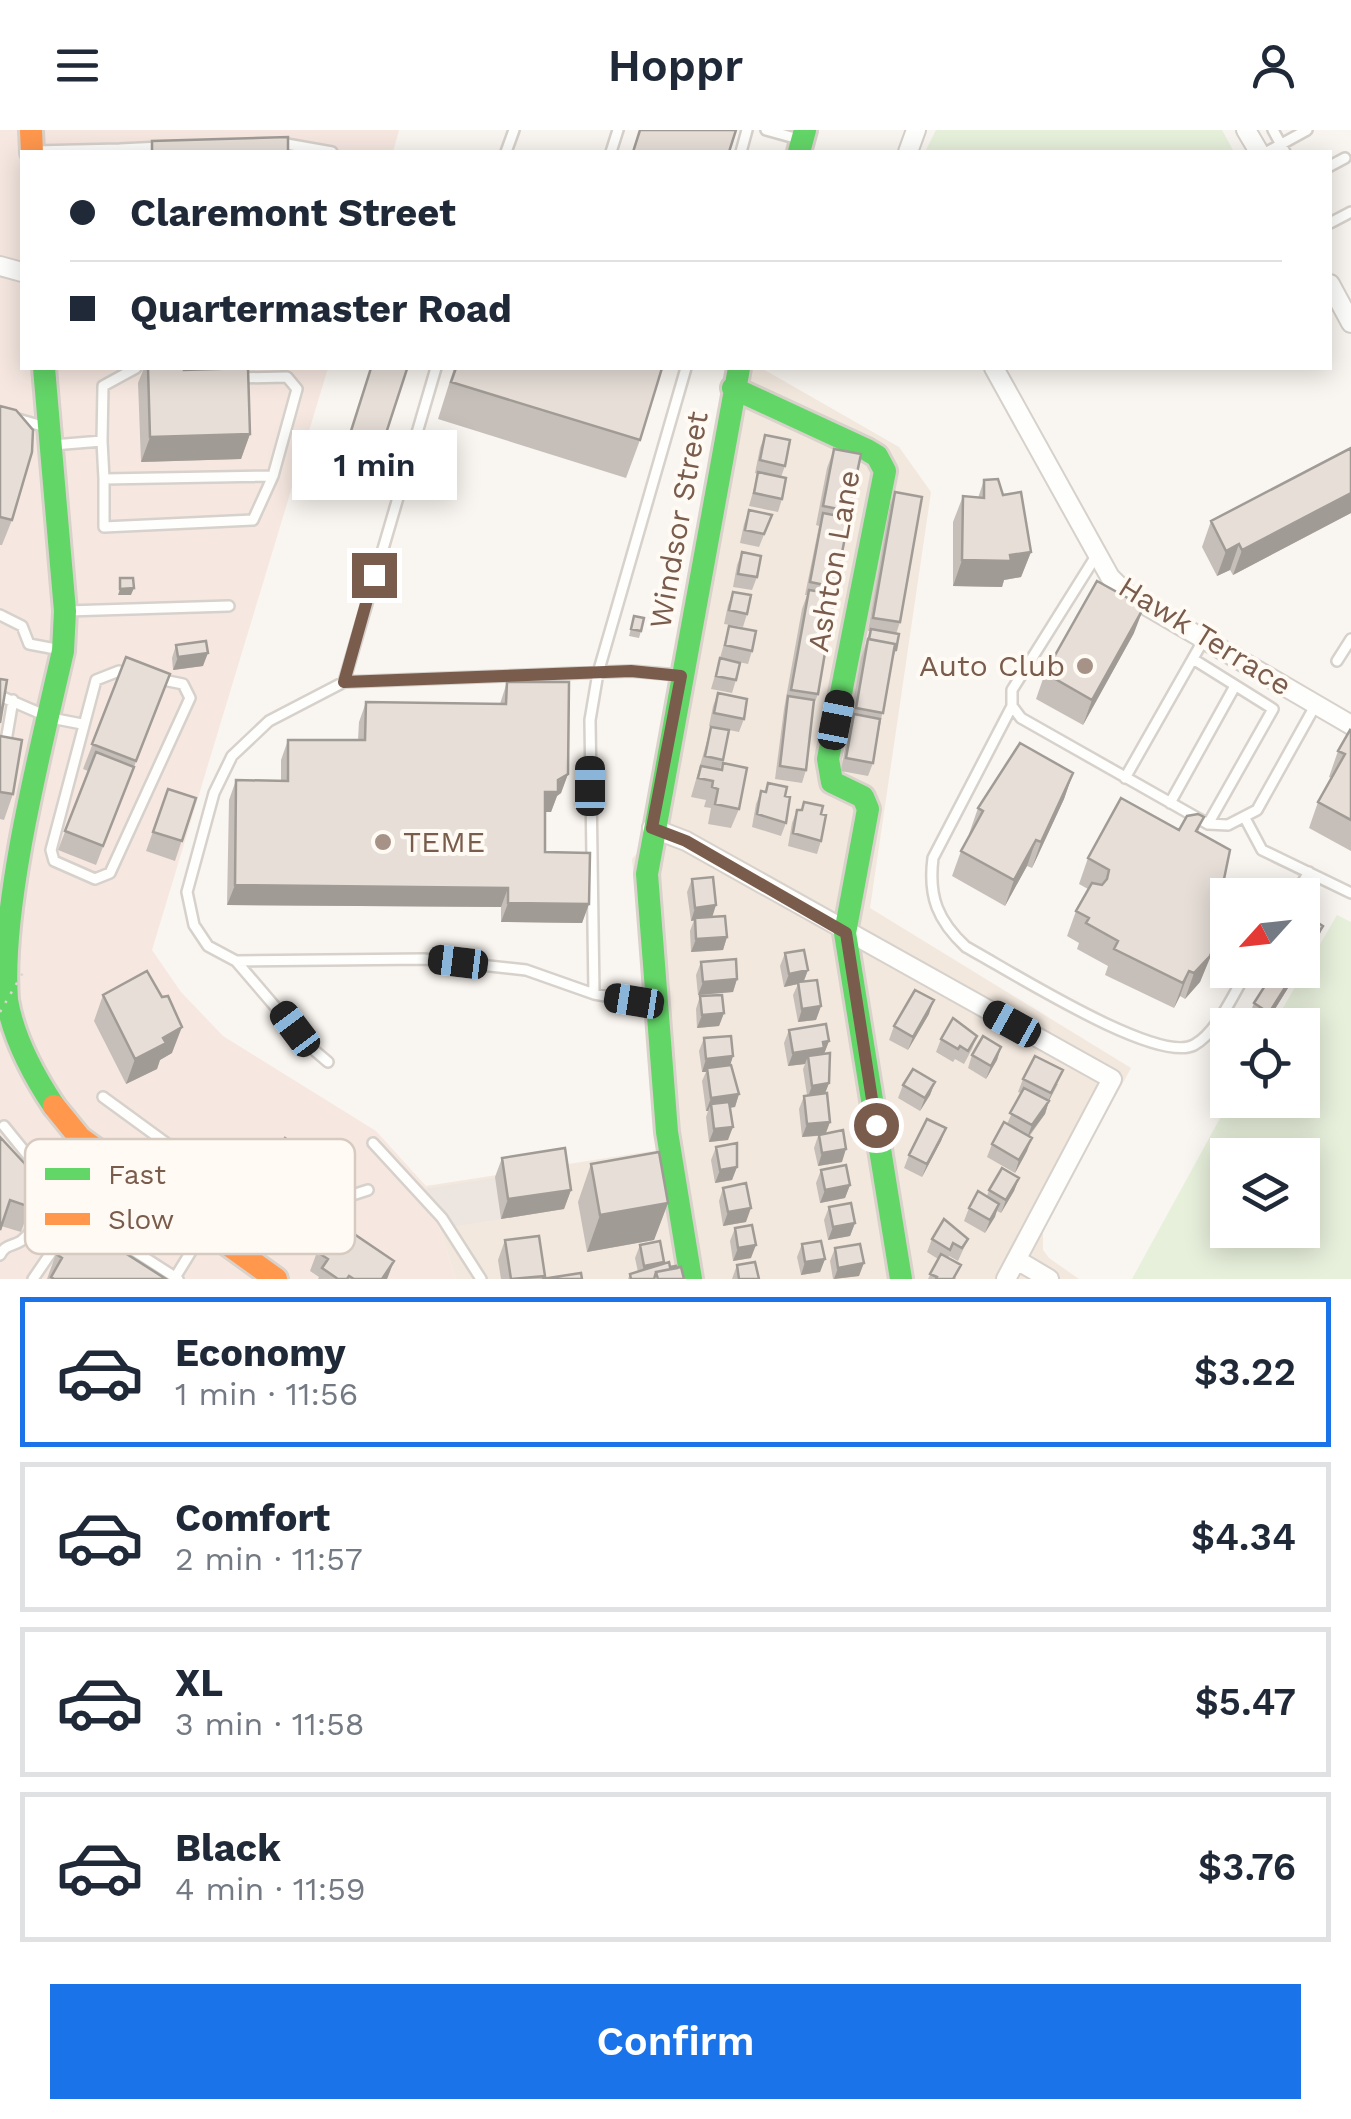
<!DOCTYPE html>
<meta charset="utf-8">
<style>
body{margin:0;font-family:"Work Sans",sans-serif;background:#f6f6f7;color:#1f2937;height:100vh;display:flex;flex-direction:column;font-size:38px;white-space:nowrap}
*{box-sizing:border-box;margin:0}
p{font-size:32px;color:#747a83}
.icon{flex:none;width:55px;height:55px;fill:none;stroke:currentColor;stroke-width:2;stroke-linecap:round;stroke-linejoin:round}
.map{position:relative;height:1149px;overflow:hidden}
.side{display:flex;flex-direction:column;background:#fff;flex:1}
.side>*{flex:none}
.guide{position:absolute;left:20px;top:20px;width:1312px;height:220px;border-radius:0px;box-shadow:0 5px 25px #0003;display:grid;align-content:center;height:220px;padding:0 50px;background:#fff}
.needle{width:65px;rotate:243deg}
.buttons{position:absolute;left:1210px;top:748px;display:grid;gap:20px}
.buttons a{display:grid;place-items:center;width:110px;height:110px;border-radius:0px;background:#fff;box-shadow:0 5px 25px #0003;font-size:50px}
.end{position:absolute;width:45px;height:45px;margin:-22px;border:12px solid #7a5c4d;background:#fff;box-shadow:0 0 0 5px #fff}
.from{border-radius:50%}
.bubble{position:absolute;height:70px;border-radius:0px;background:#fff;box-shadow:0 5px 25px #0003;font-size:32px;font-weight:600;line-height:70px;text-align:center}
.car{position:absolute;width:30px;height:60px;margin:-30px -15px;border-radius:12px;box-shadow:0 0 8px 2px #0007;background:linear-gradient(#222 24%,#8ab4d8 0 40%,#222 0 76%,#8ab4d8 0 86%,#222 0)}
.guide b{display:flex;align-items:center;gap:35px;height:95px;font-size:38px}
.guide b+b{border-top:2px solid #e0e1e3}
.guide i{width:25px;height:25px;background:#1f2937}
ul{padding:18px 0 0;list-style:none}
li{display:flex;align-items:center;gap:30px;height:150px;margin:0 20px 15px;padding:0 30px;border:5px solid #e0e1e3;border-radius:0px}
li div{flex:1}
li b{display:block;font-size:38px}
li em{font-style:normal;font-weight:600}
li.active{border-color:#1a73e8}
li>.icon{width:90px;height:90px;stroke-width:1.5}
.button{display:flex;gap:20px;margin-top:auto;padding:20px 50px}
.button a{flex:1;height:115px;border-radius:0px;background:#1a73e8;color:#fff;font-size:40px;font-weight:600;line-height:115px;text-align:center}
header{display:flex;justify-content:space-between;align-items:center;height:130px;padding:0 50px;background:#fff;font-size:45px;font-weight:600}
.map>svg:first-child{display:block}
.residential{fill:#f2e8de}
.commercial{fill:#f6e8e1}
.industrial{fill:#ede5e0}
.green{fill:#e7f0db;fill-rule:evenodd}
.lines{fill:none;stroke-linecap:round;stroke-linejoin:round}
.lane-casing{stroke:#d7d1cb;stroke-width:14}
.street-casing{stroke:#d7d1cb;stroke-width:22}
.fast-casing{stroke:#d9d2cb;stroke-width:28}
.slow-casing{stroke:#d9d2cb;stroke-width:28}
.lane{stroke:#fefefd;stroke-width:9}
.street{stroke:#fefefd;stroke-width:18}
.fast{stroke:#63d668;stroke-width:22}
.slow{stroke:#ff974d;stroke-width:22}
.path-bridge{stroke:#dcd5d0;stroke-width:2.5;stroke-dasharray:2.5 8;stroke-linecap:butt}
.wall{fill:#c6bfb9}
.shaded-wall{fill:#a19b96}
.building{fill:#e6ded7;stroke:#a19b96;stroke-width:2.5}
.route{stroke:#7a5c4d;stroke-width:12}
.poi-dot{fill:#a69286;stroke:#fffaf3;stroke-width:4}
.labels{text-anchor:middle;stroke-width:8;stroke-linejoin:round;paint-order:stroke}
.street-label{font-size:30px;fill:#7a5c4d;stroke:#fffaf3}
.poi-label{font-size:30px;fill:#7a5c4d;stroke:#fffaf3;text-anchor:end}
.key{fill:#fffaf3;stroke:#d7cbc1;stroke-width:2.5}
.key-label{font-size:28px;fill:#7a5c4d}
</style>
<header><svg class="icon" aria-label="menu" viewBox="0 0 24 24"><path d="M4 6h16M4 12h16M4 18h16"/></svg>Hoppr<svg class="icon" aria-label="person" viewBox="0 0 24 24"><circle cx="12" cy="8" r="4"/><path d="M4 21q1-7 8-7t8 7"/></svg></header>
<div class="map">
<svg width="1351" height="1149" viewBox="0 0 1351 1149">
<rect width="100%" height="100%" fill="#f9f5f0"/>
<path class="residential" d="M740,238L763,239L899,317L931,362L870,778L1131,938L1043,1099V1120L1049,1128L1079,1149H456L426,1056L659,1020L632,729L660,697Z"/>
<path class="commercial" d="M0,0H399L393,22H22V238H328L152,820L181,862L223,906L376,1001L426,1056L456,1149H0Z"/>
<path class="industrial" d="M558,1038L564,1079L450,1097L424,1059Z"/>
<path class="green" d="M936,0H1222L1234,22H925Z
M1337,785L1351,792V1149H1132L1230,970H1302V895H1273ZM1228,1025H1302V1100H1228Z"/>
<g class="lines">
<g class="lane-casing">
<path id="lane" d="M766,0L802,10
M1273,0L1285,22
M281,13L332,22
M120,19L161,17
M34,21L120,19V22
M506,22L514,0
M611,22L618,0
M741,22L747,0
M1267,22L1307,0
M1330,36L1345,28
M1330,93L1351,82
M0,284L46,297
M102,311L103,256L136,238
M53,315L102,311L104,349L273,346
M104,349V397L253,390L273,346L297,259L287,247L237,248
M1096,426L1012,560V576L1021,588L1208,694L1228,695L1257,680L1315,576
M67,481L229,476
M0,485L22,496L29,514L61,520
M1193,529L1273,579L1208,694
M1337,531L1351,509
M119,541L183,554L190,568L110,743L95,749L54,731L51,720L96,550Z
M344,552L436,238
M0,566L51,588L82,594
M1012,576L933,728C928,767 938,791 966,817C1007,839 1157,935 1194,915C1218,902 1234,862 1248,840
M5,617L13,570
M1125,648L1204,509
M1170,673L1235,556
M1246,690L1262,720L1351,763
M1295,765L1309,742
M236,831L308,915L328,932
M594,864L590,590L598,543L686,238
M655,868L633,871L594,864L526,840L424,829L236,831L208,816L194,795L187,762L214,663L232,626L269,591L344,552L631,541L678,545
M103,967L273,1091L249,1127
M4,996L47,1049
M373,1013L442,1088L481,1149
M244,1070L282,1018
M273,1091L297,1107L318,1100L328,1047L301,1023
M345,1111L337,1086L343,1068L368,1060
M0,1125C6,1114 11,1117 21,1111C37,1099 50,1067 47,1049L78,1010
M176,1146L203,1102
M33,1149L72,1092L86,1090L178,1149"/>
</g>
<g class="street-casing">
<path id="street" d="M1246,0L1259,22
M908,22L916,0
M0,136L22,142
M1330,154L1351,193
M994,238L1110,447L1128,465L1351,595
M652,698L686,711L1112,949L1006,1149
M1017,1130L1049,1149"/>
</g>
<g class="fast-casing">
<path id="fast" d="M799,22L805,0
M44,238L65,481L63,521C41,618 0,775 7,870C13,906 34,946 54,976
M733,258L867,320L877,326L885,341L828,629L832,652L863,667L868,679L845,803L901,1149
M691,1149L667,1002L647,744L739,238"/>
</g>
<g class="slow-casing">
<path id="slow" d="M31,0L32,22
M54,976L80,1008L276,1149"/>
</g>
<use href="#lane" class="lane"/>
<use href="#street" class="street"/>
<use href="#fast" class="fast"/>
<use href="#slow" class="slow"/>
<path class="path-bridge" d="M0,882L25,839"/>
</g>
<path class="wall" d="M144,238H184V240L250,304L241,329L141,332L138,253Z
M371,238L376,334L369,353L337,343Z
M454,238H662L640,310L626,348L438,289Z
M0,276L12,390L2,415H0Z
M765,305L785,336L781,347L782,369L778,382L749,376L758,344L755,343L760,318Z
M1351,318V383L1233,445L1230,440L1217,446L1202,417L1211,391Z
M834,319L849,381L833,463L818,564L813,577L806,640L802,653L775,649L784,579L802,479L807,465H805L819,396L816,395L827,338Z
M984,350L1003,365L1031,422L1021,447L1004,450L1002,457L953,456V392L963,366L978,368Z
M895,362L900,492L896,504V520L892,531L873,633L868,646L841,641L861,528L870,501H868L890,375Z
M749,380L772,385L759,417L740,413L744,394Z
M742,422L757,447L752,460L733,457L737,435Z
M733,462L747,484L743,497L724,494L728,475Z
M634,486L641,501L639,508L629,506Z
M729,496L752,521L748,534L720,528Z
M1134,503L1083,595L1036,569L1045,543Z
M176,515L203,536L173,540L172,528Z
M126,527L170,544L96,735L58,720L88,641L83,639Z
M720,528L736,550L732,563L711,559Z
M507,552L568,644L561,663L557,666L551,682H545V722L589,774L582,793L501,792V777L227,775L229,670L236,650L281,651V630L288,610H358L359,592L366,572L500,574Z
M718,563L744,589L739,602L709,596L713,576Z
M711,597L723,630L720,639L723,633L739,679L731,698L708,694L711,678L704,677L706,670L691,667Z
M1351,601V721L1309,698L1318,672L1332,648L1329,647L1338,621Z
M0,606L13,664L4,690L0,689Z
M1073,643L1064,669L1032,738L1027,736L1005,776L952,746L961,721L970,704H969L978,678Z
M768,653L785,666L786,693L781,706L752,697L756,674L761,661L765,662Z
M168,659L196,668L175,731L146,721Z
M804,672L821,711L817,724L788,716L792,693L797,680H801Z
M1204,687L1198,702L1224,749L1215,772L1228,785L1200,852L1185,869L1180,866L1174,878L1105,845L1108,836L1077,819L1079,813L1067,806L1076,781L1088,759L1079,754L1088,728L1179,700Z
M692,749L712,787L727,807L723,820L691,822L690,801L694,790L691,791L687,762Z
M785,823L808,840L804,851L821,876L816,890L798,892L793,865L798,854L784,857L780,836Z
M701,832L737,849L733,862L698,865L696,845Z
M1275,840H1298L1292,847L1288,858L1265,895H1263L1249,886L1254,873Z
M103,865L172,923L160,930L157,939L126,954L94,891Z
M700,866L724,883L719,896L697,898L696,879Z
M929,884L908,920L889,910L894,896Z
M789,900L829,911L824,924L829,953L825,963L830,992L826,1003L842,1032L818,1036L814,1018L818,1006L802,1007L799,979L804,966L807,965L803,939L805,934L788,936L784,913Z
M977,906L972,919L964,934L955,929L953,932L936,922L941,909Z
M704,908L733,926L730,935L739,964L735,977L730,978L728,1010L709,1012L706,987L708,981H706L702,951L706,942H702L699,921Z
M1228,916V941L1219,935Z
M1001,917L997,930L986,949L968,938L972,925Z
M1023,949L1058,954L1049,971L1045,984L1029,1007L1027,1021L1015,1043L987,1027L992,1014L1007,994L1021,963L1018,962Z
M935,952L930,965L920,981L898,968L903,955Z
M946,998L941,1011L922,1047L904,1038L909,1025Z
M0,1007L30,1077L21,1102L1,1096Z
M716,1017L737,1037L732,1050L715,1053L711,1030Z
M309,1025L302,1045L271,1081L253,1068L260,1049Z
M502,1028L571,1060L564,1079L501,1089L495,1047Z
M591,1034L668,1073L654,1110L587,1122L578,1072Z
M821,1040L850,1055L845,1068L820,1073L816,1053Z
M1019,1048L1014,1061L1001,1083L997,1081L985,1103L964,1091L969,1078L987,1066L989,1060Z
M723,1058L746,1092L723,1096L719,1071Z
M829,1077L855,1093L850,1106L828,1110L824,1090Z
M735,1098L751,1128L733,1131L730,1111Z
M350,1109L394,1131L387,1149H318L319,1147L310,1141L317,1122Z
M932,1109H968L958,1131L949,1126L948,1128L956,1149H928L938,1129L927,1122Z
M505,1110L544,1149H582H501L498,1130Z
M802,1114L825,1129L820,1142L801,1145L797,1127Z
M640,1115L670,1137L684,1149H628L630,1144L638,1142L635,1128Z
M835,1118L859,1146L833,1149L830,1131Z
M56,1124L166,1149H47Z
M737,1135L759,1149H732Z"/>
<path class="shaded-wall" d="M250,304L241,329L141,332L150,307Z
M1351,363V383L1233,445L1242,420Z
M1239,414L1230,440L1217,446L1226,421Z
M1031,422L1021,447L1004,450L1002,457L953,456L962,430Z
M134,458L131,465H118L120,459Z
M1144,477L1134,503L1083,595L1092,570Z
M208,523L203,536L173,540L178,527Z
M1073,643L1064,669L1032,738L1041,712Z
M568,644L561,663L557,666L551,682H538L545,662Z
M1036,710L1027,736L1005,776L1014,750Z
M235,755L508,758L501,777L227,775Z
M508,773L589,774L582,793L501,792Z
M716,775L712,788L691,791L695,778Z
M1228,784L1200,852L1185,869L1194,843Z
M1323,796L1318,809L1302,833V828Z
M727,807L723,820L691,822L696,809Z
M808,840L803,853L784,857L789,844Z
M1189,841L1180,866L1174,878L1183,853Z
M1293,845L1288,858L1265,895L1269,883Z
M737,849L733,862L698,865L703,852Z
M934,870L929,884L908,920L913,907Z
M821,876L816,890L798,892L802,879Z
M724,883L719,896L697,898L702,885Z
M182,897L172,923L160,930L157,939L126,954L135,929L163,908Z
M829,911L824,924L808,926L805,934L788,936L793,923Z
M1001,917L997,930L986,949L991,936Z
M733,926L729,939L707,938L706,942H702L706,929Z
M1063,940L1047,975L1049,971L1045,984L1027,1008L1032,995L1046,975Z
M935,952L930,965L920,981L925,968Z
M829,953L824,966L807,969L812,956Z
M739,964L735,977L711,980V974L708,981H706L711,968Z
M830,992L825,1005L802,1007L807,994Z
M733,997L728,1010L709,1012L714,999Z
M946,998L941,1011L922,1047L927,1034Z
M1032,1008L1027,1021L1015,1043L1019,1030Z
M846,1019L842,1032L818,1036L822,1023Z
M309,1025L302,1045L271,1081L278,1062Z
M737,1037L732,1050L715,1053L720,1040Z
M1019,1048L1014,1061L1001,1083L1006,1070Z
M850,1055L845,1068L820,1073L825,1060Z
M571,1060L564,1079L501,1089L508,1069Z
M668,1073L654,1110L587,1122L600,1085Z
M999,1074L995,1087L985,1103L990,1090Z
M751,1078L746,1092L723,1096L728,1082Z
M855,1093L850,1106L828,1110L833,1097Z
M756,1115L751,1128L733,1131L738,1118Z
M825,1129L820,1142L801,1145L805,1132Z
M394,1131L387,1149H382Z
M664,1132L659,1145L656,1142L639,1149L644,1136Z
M864,1133L859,1146L834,1149L838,1138Z"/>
<path class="building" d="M640,0H736L729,22H633Z
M288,7V22H152V11Z
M148,238H184V240L248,238L250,304L150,307Z
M371,238H402L407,239L376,334L344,323Z
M456,238H662L640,310L451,252Z
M0,276L16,280L33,300L32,322L12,390L0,387Z
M765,305L790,310L785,336L760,330Z
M1351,318V363L1242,420L1239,414L1226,421L1211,391Z
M834,319L861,324L849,381L823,376Z
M758,342L786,348L782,369L754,363Z
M998,349L1003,365L1021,362L1031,422L1010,425L1011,431L962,430L963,366L984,368V350Z
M895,362L922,367L900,492L873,488Z
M749,380L772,385L764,404L745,400Z
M823,383L849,388L835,457L810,452Z
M742,422L761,426L757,447L738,444Z
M120,448H133L134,458L120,459Z
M1097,451L1144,477L1092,570L1045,543Z
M809,460L835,464L818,564L791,560Z
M733,462L751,465L747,484L729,480Z
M634,486L644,488L641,501L631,499Z
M729,496L756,501L752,521L725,515Z
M871,499L899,504L896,520H894L895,514L869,509Z
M868,509L895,514L883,583L856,578Z
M206,511L208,523L178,527L176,515Z
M126,527L170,544L136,631L92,614Z
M720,528L740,533L736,550L716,546Z
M0,549L7,550L0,593Z
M507,552H569L568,644L558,650V662H545V722L590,723L589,774L508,773V758L235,755L236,650L288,651V610H365L366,572L506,574Z
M718,563L747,569L744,589L714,583Z
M788,566L814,570L806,640L780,636Z
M854,584L880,589L873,633L846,628Z
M711,597L729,600L723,630L705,626Z
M1350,600L1351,601V690L1318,672L1345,624L1338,621Z
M0,606L22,610L13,664L0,662Z
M1020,613L1073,643L1041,712L1036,710L1014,750L961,721L983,681L978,678Z
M96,622L134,637L103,716L65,701Z
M723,633L747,638L739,679L715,674L718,659L712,657L713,651L698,648L701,636L722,640Z
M768,653L787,657L785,666L790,667L786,693L757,684L761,661L766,662Z
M168,659L196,668L182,711L153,702Z
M1121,668L1179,700L1187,686L1198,684L1204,687L1196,701L1230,720L1224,749L1212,770L1228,778V784L1210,826L1194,843L1189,841L1183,853L1114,819L1118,811L1086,793L1089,788L1076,781L1092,753L1102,755L1107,749L1109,740L1088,728Z
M804,672L823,676L821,684L826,685L821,711L793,703L797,680H802Z
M713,747L716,775L695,778L692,749Z
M725,786L727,807L696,809L695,788Z
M1309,787L1323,796L1302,828V796Z
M804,820L808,840L789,844L785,823Z
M736,829L737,849L703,852L701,832Z
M1275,840H1285L1293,845L1269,883L1254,873Z
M147,841L162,867L168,866L182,897L163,908L166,913L135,929L103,865Z
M817,850L821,876L802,879L798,852Z
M915,860L934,870L913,907L894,896Z
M722,865L724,883L702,885L700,866Z
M1246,885L1262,894L1261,895H1240Z
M953,888L977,906L968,921L960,916L958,919L941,909Z
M826,894L829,911L823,912L824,918L793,923L789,900Z
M731,906L733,926L706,929L704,908Z
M983,906L1001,917L991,936L972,925Z
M830,923L829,953L812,956L808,926Z
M1035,926L1063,940L1051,963L1023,949Z
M731,935L739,964L711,968L707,938Z
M913,939L935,952L925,968L903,955Z
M1024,958L1049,971L1032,995L1010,983Z
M827,963L830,992L807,994L804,966Z
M729,972L733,997L714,999L711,974Z
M927,989L946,998L927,1034L909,1025Z
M1004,992L1032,1008L1019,1030L992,1014Z
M843,1000L846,1019L822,1023L819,1005Z
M0,1007L38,1048L30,1077L10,1070L0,1100Z
M285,1008L309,1025L278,1062L260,1049Z
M737,1013V1037L720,1040L716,1017Z
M565,1018L571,1060L508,1069L502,1028Z
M659,1022L668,1073L600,1085L591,1034Z
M846,1035L850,1055L825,1060L821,1040Z
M1002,1038L1019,1048L1006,1070L989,1060Z
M746,1053L751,1078L728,1082L723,1058Z
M978,1061L999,1074L990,1090L969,1078Z
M851,1073L855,1093L833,1097L829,1077Z
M944,1089L968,1109L962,1118L953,1113L950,1120L932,1109Z
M752,1095L756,1115L738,1118L735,1098Z
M334,1097L350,1109L354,1104L394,1131L382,1149H354L349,1146L347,1149H338L322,1138L328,1129L317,1122Z
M89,1100L166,1149H54L51,1147L62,1128L56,1124L70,1104Z
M539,1106L545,1146L511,1149L505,1110Z
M660,1111L664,1132L644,1136L640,1115Z
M821,1111L825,1129L805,1132L802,1114Z
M860,1114L864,1133L838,1138L835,1118Z
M941,1124L961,1135L953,1149H936L937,1147L930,1144Z
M669,1132L670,1137L676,1136L677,1138L656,1142L654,1149H631L630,1144Z
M755,1132L759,1149H739L737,1135Z
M681,1137L684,1149H658L656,1142Z
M581,1143L582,1149H542Z"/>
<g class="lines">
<path class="route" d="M374,445L344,552L631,541L681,546L652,698L686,711L846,803L876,995"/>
</g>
<g class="poi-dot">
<circle cx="1085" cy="536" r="10"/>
<circle cx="383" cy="712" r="10"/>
</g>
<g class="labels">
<g class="street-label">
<text transform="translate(679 390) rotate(-80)" y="10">Windsor Street</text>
<text transform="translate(834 431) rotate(-80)" y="10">Ashton Lane</text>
<text transform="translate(1205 506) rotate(32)" y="10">Hawk Terrace</text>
</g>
<g class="poi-label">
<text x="1065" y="546">Auto Club</text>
<text x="403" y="722" text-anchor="start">TEME</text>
</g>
</g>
<rect x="25" y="1009" width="330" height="115" rx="15" class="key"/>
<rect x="45" y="1038" width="45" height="12" fill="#63d668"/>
<rect x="45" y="1083" width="45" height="12" fill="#ff974d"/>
<g class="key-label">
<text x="108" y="1054">Fast</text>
<text x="108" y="1099">Slow</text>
</g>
</svg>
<div class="buttons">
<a><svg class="needle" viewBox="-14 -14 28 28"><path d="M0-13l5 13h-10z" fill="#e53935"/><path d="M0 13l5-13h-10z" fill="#747a83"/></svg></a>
<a><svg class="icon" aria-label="locate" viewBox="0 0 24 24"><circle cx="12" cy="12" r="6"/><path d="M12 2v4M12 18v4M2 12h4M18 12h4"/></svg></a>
<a><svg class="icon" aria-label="layers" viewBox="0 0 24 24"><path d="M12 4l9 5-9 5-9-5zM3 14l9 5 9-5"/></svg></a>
</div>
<i class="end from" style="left:876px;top:995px"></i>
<i class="end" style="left:374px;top:445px"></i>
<div class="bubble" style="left:292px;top:300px;width:165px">1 min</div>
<i class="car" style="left:836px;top:590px;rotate:11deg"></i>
<i class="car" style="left:590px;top:656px;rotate:0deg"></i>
<i class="car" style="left:458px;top:832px;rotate:277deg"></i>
<i class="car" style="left:634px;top:871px;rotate:279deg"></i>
<i class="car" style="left:1012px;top:894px;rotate:299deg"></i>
<i class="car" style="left:295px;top:899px;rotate:323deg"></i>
<div class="guide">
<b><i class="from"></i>Claremont Street</b>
<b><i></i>Quartermaster Road</b>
</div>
</div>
<section class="side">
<ul>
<li class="active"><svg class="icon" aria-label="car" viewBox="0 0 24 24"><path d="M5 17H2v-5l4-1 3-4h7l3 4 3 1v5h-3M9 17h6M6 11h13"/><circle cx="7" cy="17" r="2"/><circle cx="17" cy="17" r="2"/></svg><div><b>Economy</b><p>1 min · 11:56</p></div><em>$3.22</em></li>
<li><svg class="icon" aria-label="car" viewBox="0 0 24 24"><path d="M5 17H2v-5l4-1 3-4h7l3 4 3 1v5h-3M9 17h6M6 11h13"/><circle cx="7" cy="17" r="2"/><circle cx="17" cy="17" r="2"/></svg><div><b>Comfort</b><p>2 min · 11:57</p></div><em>$4.34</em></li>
<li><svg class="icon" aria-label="car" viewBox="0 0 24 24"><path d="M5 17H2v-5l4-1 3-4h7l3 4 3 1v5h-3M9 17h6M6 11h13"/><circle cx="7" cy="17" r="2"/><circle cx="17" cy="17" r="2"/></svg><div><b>XL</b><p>3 min · 11:58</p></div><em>$5.47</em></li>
<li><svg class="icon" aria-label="car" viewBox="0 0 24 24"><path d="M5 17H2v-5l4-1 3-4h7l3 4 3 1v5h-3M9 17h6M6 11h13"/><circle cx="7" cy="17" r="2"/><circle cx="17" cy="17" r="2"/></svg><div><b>Black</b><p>4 min · 11:59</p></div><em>$3.76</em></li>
</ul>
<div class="button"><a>Confirm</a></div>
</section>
